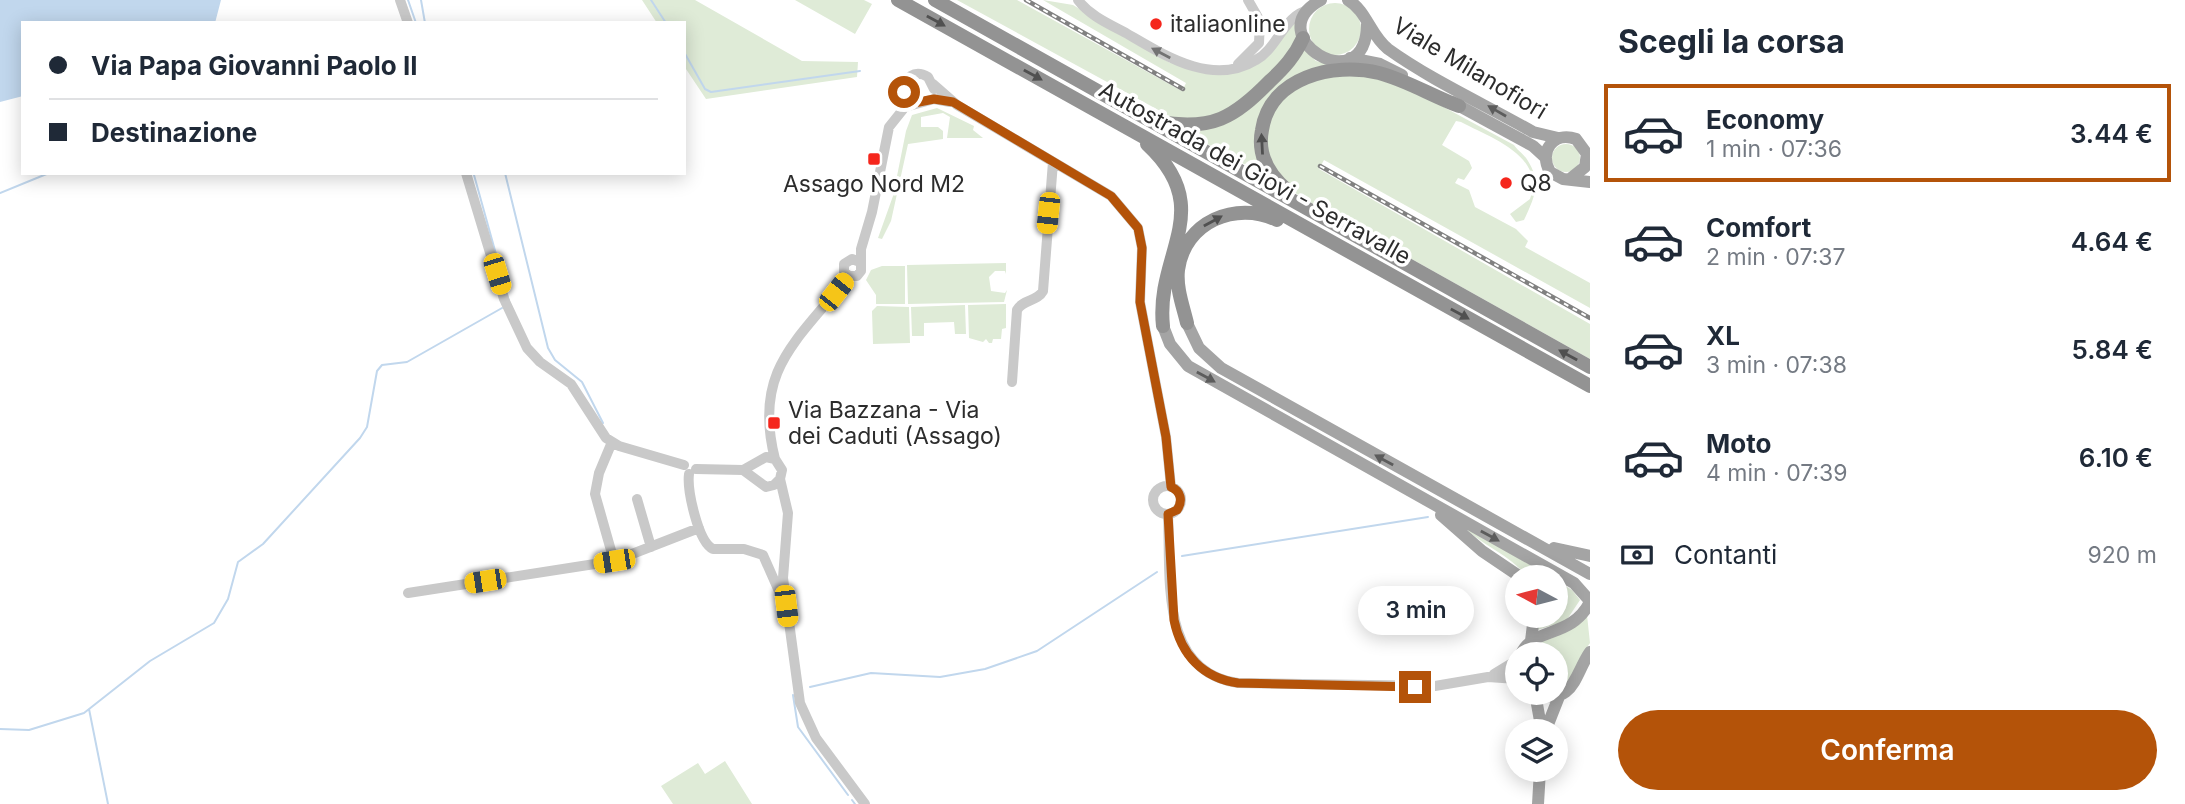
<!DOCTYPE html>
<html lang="it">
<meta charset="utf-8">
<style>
body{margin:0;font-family:Inter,sans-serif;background:#f6f6f7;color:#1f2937;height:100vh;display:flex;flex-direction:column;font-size:26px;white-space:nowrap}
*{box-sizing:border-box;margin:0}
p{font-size:23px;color:#747a83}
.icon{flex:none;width:38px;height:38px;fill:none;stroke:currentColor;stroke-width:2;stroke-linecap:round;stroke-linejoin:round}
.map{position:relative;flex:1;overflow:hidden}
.details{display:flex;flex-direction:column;background:#fff;width:595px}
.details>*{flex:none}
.guide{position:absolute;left:21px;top:21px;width:665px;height:154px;border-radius:0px;box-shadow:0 4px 18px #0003;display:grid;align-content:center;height:154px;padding:0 28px;background:#fff}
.needle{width:46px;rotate:277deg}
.buttons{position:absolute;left:1505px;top:565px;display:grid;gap:14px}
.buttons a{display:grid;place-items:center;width:63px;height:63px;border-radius:50%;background:#fff;box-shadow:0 4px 18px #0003;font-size:35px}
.end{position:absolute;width:32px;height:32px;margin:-16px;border:9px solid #b45309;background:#fff;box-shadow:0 0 0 4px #fff}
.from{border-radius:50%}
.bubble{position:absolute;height:49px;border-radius:24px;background:#fff;box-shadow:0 4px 18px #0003;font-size:23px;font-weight:600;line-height:49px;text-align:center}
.car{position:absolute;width:21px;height:42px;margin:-21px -10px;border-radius:9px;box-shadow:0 0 5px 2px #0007;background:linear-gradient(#f5c518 24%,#345 0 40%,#f5c518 0 76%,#345 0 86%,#f5c518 0)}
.guide b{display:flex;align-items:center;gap:24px;height:66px;font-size:26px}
.guide b+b{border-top:2px solid #e0e1e3}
.guide i{width:18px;height:18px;background:#1f2937}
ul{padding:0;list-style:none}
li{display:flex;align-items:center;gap:21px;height:98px;margin:0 14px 10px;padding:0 14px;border:4px solid transparent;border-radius:0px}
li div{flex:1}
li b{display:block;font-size:26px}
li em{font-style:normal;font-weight:600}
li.selected{border-color:#b45309}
li>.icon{width:63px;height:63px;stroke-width:1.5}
h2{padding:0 28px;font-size:32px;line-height:84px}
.pay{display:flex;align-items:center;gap:18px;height:77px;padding:0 28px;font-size:26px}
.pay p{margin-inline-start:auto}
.primary-button{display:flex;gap:14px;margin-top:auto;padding:14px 28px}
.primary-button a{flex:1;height:80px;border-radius:42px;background:#b45309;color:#fff;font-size:28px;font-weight:600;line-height:80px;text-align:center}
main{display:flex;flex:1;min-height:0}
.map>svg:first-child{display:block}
.green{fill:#dfebd7}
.water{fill:#c1d7ed}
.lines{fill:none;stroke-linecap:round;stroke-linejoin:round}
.stream{stroke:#c1d7ed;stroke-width:2}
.minor{stroke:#c9c9c9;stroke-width:10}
.major{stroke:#a4a4a4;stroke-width:12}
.highway{stroke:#939393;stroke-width:14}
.rail-casing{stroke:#818181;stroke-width:4.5}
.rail{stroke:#fff;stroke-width:2;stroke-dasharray:5;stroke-linecap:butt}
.oneway{fill:#505050}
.oneway2{fill:#737373}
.oneway3{fill:#5c5c5c}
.route{stroke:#b45309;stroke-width:9}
.poi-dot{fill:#f5261c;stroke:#fff;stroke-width:2.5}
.labels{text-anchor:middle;stroke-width:7;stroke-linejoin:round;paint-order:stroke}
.poi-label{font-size:23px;fill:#2c2c2c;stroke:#fff;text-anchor:start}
.street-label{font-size:23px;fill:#2c2c2c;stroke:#fff}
</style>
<main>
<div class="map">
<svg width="1590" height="804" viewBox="0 0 1590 804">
<rect width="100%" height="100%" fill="#fff"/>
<path class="green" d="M642,0H695L802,61L858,62L857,77L706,99L684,66V23H657Z
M795,0H864L872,4L855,34Z
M957,0H1017L1182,91L1186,83L1043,0L1073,5L1170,63L1245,68L1302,14L1295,46L1245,101L1209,120L1173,118Z
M1309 29a26 26 0 1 1 52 0a26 26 0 1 1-52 0Z
M1302,48L1316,61L1341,67L1267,105L1266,176L1189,134L1206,128Z
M1355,73L1401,84L1514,145C1517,150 1525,155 1528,161C1542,183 1534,198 1524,220L1516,222L1510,214L1530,199C1546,156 1491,138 1461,122L1456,121L1442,145L1469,161L1472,168L1464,180L1458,178L1455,183L1469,190L1475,207L1516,229L1528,241L1525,247L1590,283V308L1324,160L1319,169L1590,324V359L1301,197C1267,174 1252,135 1280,99C1295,80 1333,76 1355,73Z
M937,108L974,126L973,130L983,138H947L950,117L943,113L921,117V127H938L943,131V139L908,144L891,221L882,239L878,238L893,196L906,131L912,115Z
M1552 158a14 14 0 1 1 28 0a14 14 0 1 1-28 0Z
M1006,263V274L1005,271H995L989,277L991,291L1005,293L1007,290L1004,302L908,304L907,265Z
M882,266H905V304H876V295L866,280L871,270Z
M1006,304V328L1002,329L1001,339H993L992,343H989L986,339L983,342L969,338L968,305Z
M965,305L966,334H955L954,322L924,323V336H912L911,307Z
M877,306L909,307L910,343L873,344L872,311Z
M1463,526L1551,577H1527C1511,555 1482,546 1463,526Z
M1556,580L1572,590L1580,600L1566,621L1537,630L1539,616H1556Z
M1587,615L1590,643C1578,659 1576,682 1556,689V654H1528C1541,633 1568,640 1587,615Z
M725,761L752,804H673L661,786L698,763L705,774Z"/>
<path class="water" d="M0,0H221L215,23H23V96L0,102Z"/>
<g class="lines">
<path class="stream" d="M408,0L416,23
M421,0L425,23
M651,0L666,23
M684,52L705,89L711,92L860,71
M505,173L548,348L555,360L582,382L603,423
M474,175L509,301
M0,193L49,173
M1182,556L1428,517
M810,687L871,673L940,677L985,669L1037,651L1157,572
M793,695L798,727L848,795
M89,709L108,804
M0,729L29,730L84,713L150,661L214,623L228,599L238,562L263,544L360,438L367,427L377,371L382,365L407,362L502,308
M852,800L855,804"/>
<path class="minor" d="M400,0L408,23
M1078,0C1090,16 1109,24 1126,33C1164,55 1212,87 1256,60C1278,48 1284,15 1309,10
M1238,64L1259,43L1260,21L1248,0
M933,84L957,105L1111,196L1138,228L1142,248L1140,302L1166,437L1171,487
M914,103L904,92C903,77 915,69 928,77L934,89
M466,173L504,299L527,348L540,362L571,384L606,438L619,446L684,465
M849,276H857L861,271V249L872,212L889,127L905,107L934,99L950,102
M849,276L844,272V264L852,259L860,262
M1012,382L1017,310C1023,299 1037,302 1043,291L1053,162
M612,442L599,473L595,494L614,561L699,528
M775,459C752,369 799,340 849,276
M696,469L743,470L766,487L774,485L780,479
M743,470L766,457L775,459L782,470L780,479L788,513L783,578L800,703L816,738L865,804
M689,474C687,490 698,542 713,549H744L763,555L782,598
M1153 500a14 14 0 1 1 28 0a14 14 0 1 1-28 0Z
M637,499L651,547
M1168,514C1171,574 1158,672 1238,683L1435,686L1488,677L1517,679
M408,593L614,561
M1494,674L1517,660"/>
<path class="major" d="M1321,0C1256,35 1366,104 1367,24
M1348,0C1367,11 1370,35 1388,49C1431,80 1486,105 1533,132L1558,138
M1350,58L1380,64L1402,75
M1452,102L1533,146L1545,157
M1570,179L1585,167L1587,154L1576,139C1554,131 1538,151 1550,172L1563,179L1590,182
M1187,323L1199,348L1221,368L1590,574
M1163,326L1170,344L1188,366L1574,583L1590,601
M1441,515L1482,551L1522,578
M1554,548L1590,556
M1531,641L1534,616
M1521,654C1534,626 1571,639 1590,602
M1535,693L1542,732
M1536,693C1574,707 1575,673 1590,652
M1545,732L1560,694
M1538,804L1540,770"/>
<path class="highway" d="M898,0L1590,386
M935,0L1590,367
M1159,122C1212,131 1234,118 1270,81C1284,68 1295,56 1303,38
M1147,144C1218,210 1155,253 1163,326
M1288,191C1269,175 1257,155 1262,130C1270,77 1333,62 1379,73C1406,80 1432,96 1459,106
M1187,323C1183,306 1176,288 1178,270C1184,222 1236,200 1277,220"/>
<g class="rail-casing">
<path id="rail" d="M1026,0L1183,89
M1320,166L1590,318"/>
</g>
<use href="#rail" class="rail"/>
</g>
<defs><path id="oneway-solid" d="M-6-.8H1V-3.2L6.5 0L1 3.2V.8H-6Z" transform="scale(1.75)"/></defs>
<g class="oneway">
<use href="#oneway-solid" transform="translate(936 21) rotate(29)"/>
<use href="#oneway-solid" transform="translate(1033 75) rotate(29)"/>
<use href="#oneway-solid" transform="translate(1262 144) rotate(-93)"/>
<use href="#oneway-solid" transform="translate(1213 221) rotate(-29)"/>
<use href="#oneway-solid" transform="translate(1460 314) rotate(29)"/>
<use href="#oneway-solid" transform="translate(1568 355) rotate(-151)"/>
</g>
<use class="oneway2" href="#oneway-solid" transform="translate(1161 53) rotate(-152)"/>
<g class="oneway3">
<use href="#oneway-solid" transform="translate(1497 111) rotate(-150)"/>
<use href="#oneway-solid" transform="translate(1206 377) rotate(29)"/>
<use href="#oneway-solid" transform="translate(1384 460) rotate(-151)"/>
<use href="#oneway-solid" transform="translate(1490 536) rotate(29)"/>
</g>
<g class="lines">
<path class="route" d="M904,92L914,103L934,99L953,102L1111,196L1138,228L1142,248L1140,302L1166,437L1171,487C1181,491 1183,501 1177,510L1168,514L1174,620C1181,655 1203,678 1238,683L1415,687"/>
</g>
<g class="poi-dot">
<circle cx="1156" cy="24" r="7"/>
<rect x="867" y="152" width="14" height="14" rx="3.5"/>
<circle cx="1506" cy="183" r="7"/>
<rect x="767" y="416" width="14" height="14" rx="3.5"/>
</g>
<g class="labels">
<g class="poi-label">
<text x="1170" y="32">italiaonline</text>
<text x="1520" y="191">Q8</text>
<text x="874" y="192" text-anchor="middle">Assago Nord M2</text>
<text x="788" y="418">Via Bazzana - Via<tspan x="788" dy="26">dei Caduti (Assago)</tspan></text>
</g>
<g class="street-label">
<text transform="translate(1470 68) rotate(31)" y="8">Viale Milanofiori</text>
<text transform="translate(1255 173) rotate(29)" y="8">Autostrada dei Giovi - Serravalle</text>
</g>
</g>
</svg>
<div class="buttons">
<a><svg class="needle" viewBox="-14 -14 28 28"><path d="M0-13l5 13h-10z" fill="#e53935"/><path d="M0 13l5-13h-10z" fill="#747a83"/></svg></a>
<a><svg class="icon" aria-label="locate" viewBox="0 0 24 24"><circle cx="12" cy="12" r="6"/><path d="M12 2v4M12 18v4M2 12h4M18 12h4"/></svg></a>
<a><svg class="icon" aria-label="layers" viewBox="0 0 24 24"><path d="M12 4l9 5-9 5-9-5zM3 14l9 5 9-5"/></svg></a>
</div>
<i class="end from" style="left:904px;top:92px"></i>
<i class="end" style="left:1415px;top:687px"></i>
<div class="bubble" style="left:1358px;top:586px;width:116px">3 min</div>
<i class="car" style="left:1048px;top:213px;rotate:186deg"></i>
<i class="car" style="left:497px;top:274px;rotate:163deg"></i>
<i class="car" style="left:836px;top:292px;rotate:38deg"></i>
<i class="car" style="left:614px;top:561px;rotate:261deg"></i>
<i class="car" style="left:485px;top:581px;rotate:261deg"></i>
<i class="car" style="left:786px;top:606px;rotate:173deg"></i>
<div class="guide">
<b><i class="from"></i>Via Papa Giovanni Paolo II</b>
<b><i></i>Destinazione</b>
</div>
</div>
<section class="details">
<h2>Scegli la corsa</h2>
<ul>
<li class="selected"><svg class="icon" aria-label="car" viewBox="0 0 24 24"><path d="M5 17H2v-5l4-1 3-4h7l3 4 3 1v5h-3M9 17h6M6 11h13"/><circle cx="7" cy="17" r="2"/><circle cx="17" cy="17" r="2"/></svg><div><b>Economy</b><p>1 min · 07:36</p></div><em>3.44 €</em></li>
<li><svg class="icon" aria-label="car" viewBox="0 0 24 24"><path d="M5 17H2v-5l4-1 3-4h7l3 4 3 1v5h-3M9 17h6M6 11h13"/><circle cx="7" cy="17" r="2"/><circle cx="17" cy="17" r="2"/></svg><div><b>Comfort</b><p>2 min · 07:37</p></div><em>4.64 €</em></li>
<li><svg class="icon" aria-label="car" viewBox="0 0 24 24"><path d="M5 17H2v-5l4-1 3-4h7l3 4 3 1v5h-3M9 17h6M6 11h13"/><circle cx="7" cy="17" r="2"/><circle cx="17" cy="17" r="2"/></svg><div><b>XL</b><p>3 min · 07:38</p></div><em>5.84 €</em></li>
<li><svg class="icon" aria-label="car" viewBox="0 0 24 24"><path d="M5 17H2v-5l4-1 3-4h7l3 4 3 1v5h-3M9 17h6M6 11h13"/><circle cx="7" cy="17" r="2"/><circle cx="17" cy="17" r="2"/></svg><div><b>Moto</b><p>4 min · 07:39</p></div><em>6.10 €</em></li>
</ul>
<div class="pay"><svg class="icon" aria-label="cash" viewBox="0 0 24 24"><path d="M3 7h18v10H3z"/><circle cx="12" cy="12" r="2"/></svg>Contanti<p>920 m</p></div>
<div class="primary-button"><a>Conferma</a></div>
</section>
</main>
